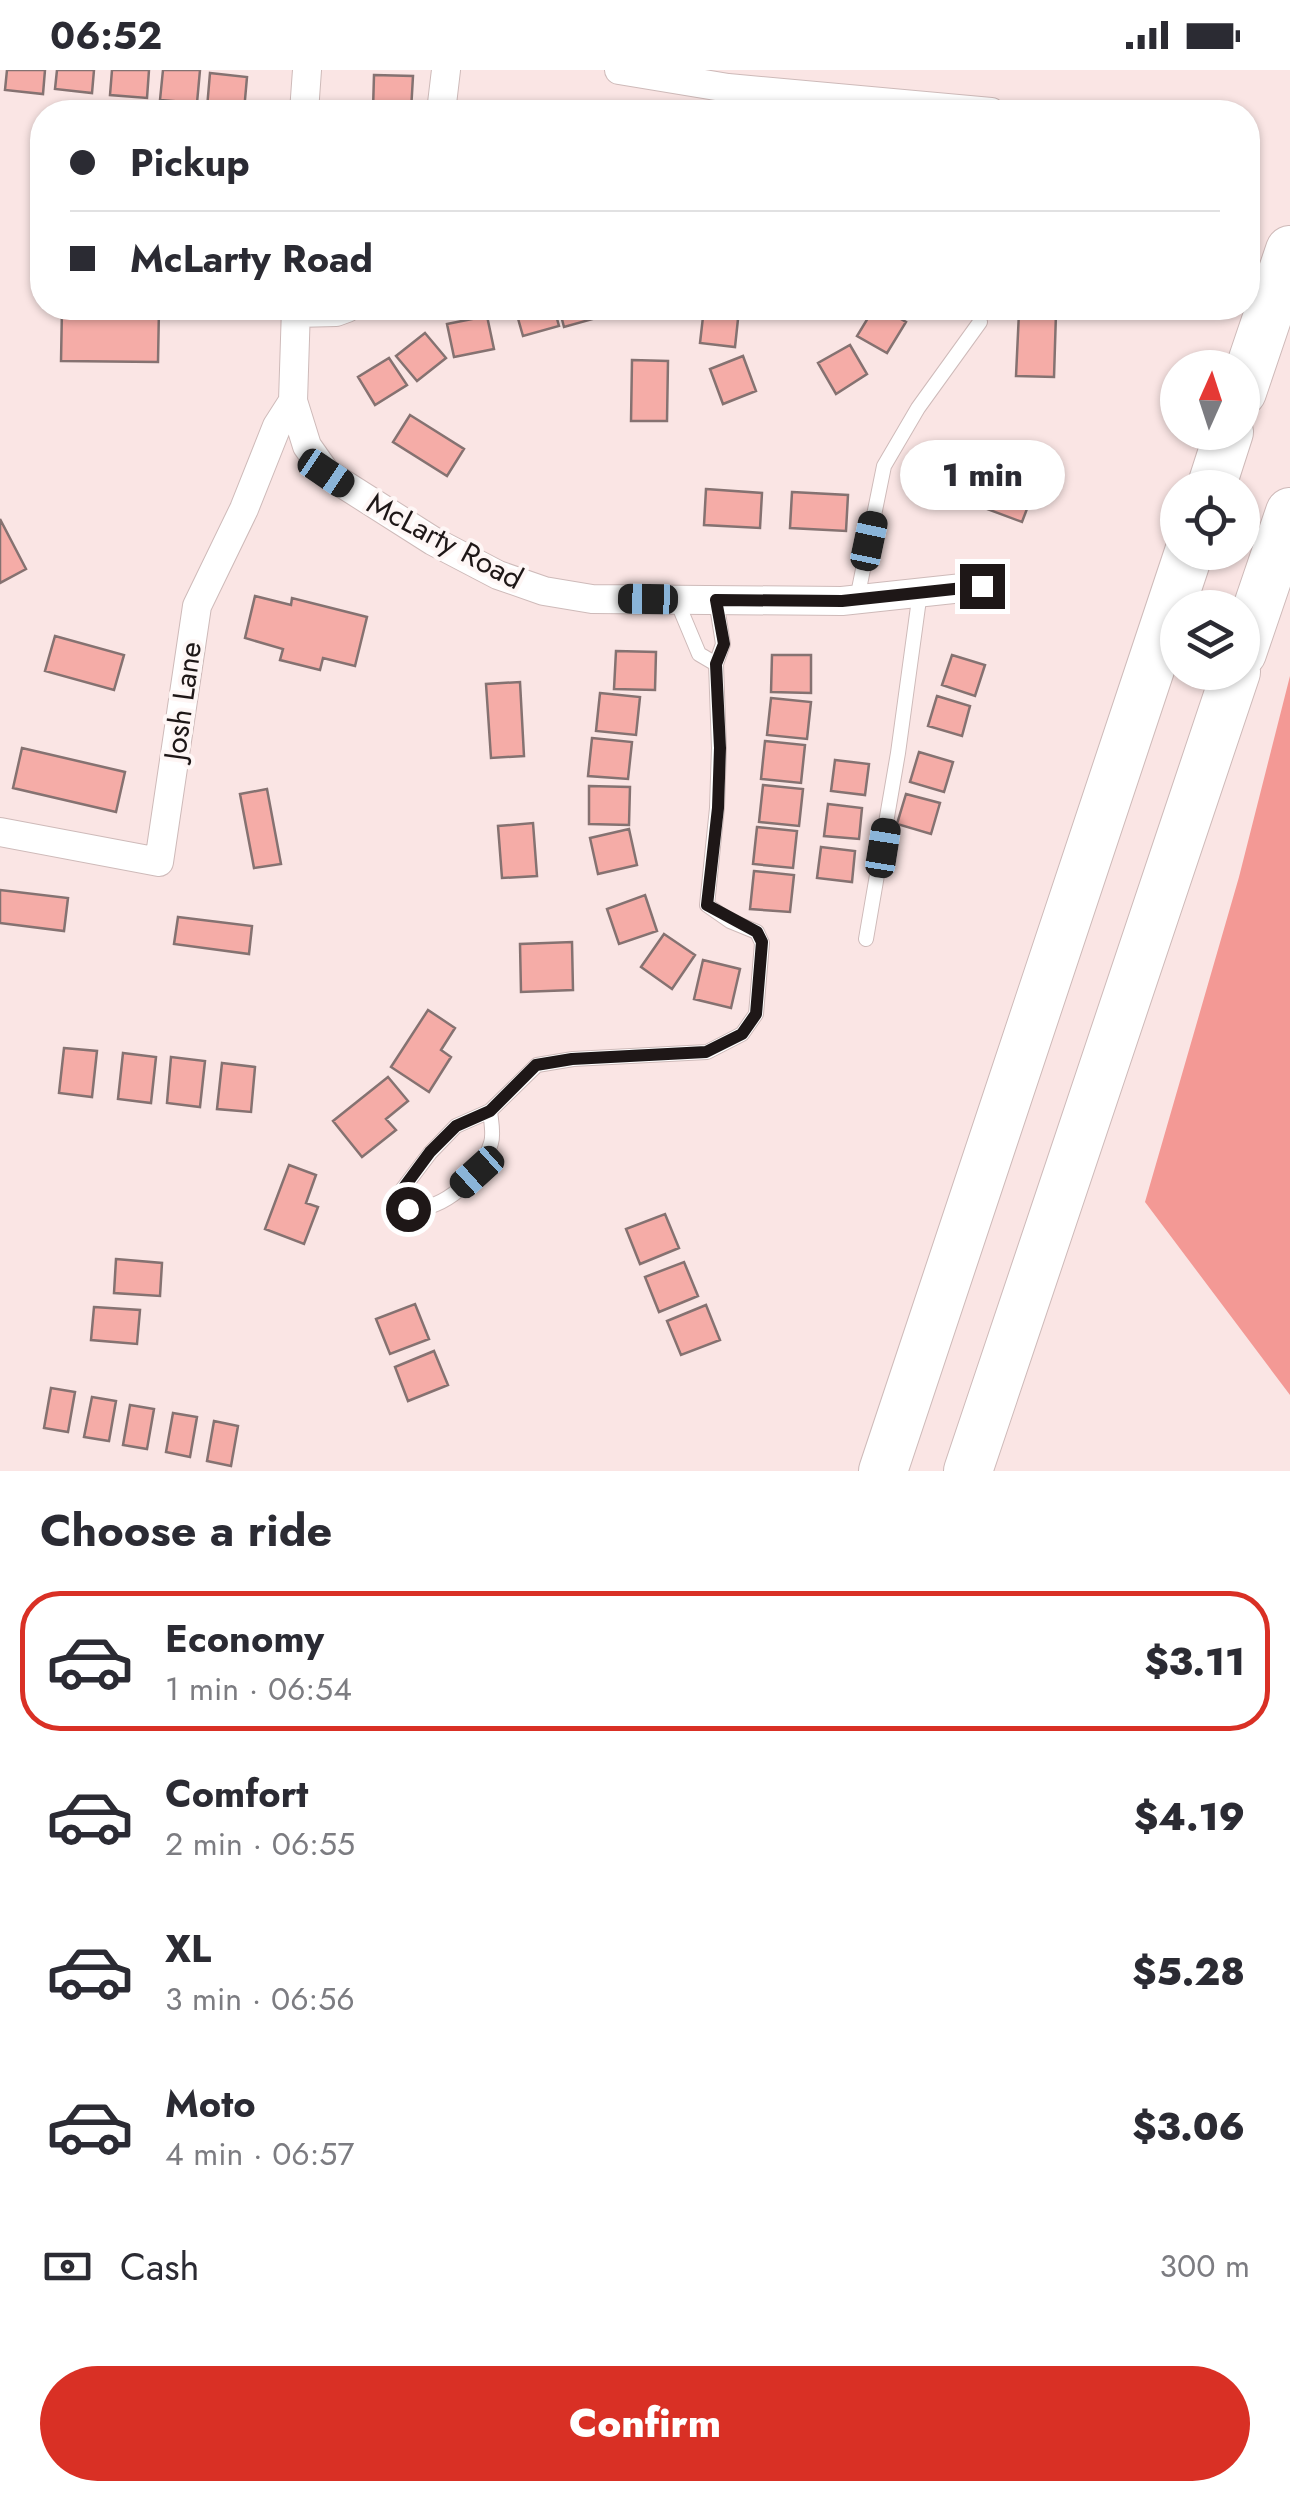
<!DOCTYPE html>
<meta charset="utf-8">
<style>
body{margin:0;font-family:Jost,sans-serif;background:#f2f2f3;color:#2b2b33;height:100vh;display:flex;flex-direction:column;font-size:38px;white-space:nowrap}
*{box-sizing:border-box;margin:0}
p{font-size:32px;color:#7c7c81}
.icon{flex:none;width:55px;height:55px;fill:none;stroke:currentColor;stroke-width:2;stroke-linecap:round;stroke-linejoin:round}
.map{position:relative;height:1401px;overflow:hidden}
.sheet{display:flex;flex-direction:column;background:#fff;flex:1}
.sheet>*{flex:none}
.top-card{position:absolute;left:30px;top:30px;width:1230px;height:220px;border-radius:40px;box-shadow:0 2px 8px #0004;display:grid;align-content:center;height:220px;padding:0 40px;background:#fff}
.needle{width:65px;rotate:3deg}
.buttons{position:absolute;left:1160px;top:280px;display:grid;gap:20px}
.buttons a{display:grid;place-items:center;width:100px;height:100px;border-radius:50%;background:#fff;box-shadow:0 2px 8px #0004;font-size:50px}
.end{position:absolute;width:45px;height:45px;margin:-22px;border:12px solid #1e1717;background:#fff;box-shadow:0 0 0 5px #fff}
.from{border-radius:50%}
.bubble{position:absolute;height:70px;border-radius:35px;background:#fff;box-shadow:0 2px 8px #0004;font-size:32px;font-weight:800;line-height:70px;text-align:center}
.car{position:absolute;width:30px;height:60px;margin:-30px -15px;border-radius:12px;box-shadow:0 0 8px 2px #0007;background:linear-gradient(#222 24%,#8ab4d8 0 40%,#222 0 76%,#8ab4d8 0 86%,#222 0)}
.top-card b{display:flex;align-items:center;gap:35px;height:95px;font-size:38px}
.top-card b+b{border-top:2px solid #e1e1e2}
.top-card i{width:25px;height:25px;background:#2b2b33}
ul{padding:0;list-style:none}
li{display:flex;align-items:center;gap:30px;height:140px;margin:0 20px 15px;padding:0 20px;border:5px solid transparent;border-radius:40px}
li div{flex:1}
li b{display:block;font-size:38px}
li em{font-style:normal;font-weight:800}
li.current{border-color:#d93025}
li>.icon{width:90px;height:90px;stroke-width:1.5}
h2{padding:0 40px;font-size:45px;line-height:120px}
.pay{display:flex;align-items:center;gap:25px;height:110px;padding:0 40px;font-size:38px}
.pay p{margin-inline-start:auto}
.cta{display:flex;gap:20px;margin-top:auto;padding:20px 40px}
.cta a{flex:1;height:115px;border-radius:60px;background:#d93025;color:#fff;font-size:40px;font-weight:800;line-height:115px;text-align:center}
.status{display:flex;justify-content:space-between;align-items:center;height:70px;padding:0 50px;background:#fff;direction:ltr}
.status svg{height:28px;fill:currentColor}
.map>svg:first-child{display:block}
.forest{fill:#f39995}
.building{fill:#f5aca7;stroke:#857271;stroke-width:2.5}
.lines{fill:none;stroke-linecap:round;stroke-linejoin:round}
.service-casing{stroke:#cebab9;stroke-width:16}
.minor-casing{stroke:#cebab9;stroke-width:30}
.motorway-casing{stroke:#cebab9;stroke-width:50}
.service{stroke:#fff;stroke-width:14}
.minor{stroke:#fff;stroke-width:28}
.motorway{stroke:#fff;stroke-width:48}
.route{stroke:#1e1717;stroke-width:12}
.labels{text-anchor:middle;stroke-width:8;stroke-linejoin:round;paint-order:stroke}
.street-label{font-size:30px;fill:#1e1717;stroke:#fef6f5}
</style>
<div class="status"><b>06:52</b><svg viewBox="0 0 49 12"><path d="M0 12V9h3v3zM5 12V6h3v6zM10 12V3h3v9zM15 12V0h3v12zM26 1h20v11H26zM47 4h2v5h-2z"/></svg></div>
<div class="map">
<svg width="1290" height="1401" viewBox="0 0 1290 1401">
<rect width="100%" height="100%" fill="#fae5e4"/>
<path class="forest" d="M1290,606V1325L1145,1132L1239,807Z"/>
<path class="building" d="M7,0H45L43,24L5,20Z
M57,0H94L92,23L55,19Z
M112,0H149L147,28L110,25Z
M163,0H200L197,33L160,30Z
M210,3L247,7L244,41L207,38Z
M374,5L413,6L411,41L373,40Z
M62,238H159L158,292L61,291Z
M515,238H554L559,256L523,266Z
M559,238H597L600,247L564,257Z
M704,238L739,240L735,277L700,273Z
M874,238H882L906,252L887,283L857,266Z
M1019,242L1056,243L1054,307L1016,306Z
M487,246L494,279L454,287L447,254Z
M425,263L446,288L417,311L396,286Z
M850,275L867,304L836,324L818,293Z
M743,286L756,321L723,334L710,299Z
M389,288L407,315L375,335L358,307Z
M632,290L668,291L667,351H631Z
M410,345L464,379L447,406L393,372Z
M983,385L1020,399L1016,408L1036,415L1022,452L947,424L961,386L980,393Z
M706,419L762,423L760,458L704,455Z
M792,422L848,425L846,461L790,458Z
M0,449L26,499L0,513Z
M255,526L291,535L292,528L367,547L355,596L323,588L320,600L280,590L283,579L245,568Z
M55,566L124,585L114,620L45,601Z
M616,581L656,582L655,620L614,619Z
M772,585H811V623L771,622Z
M952,585L985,595L975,626L942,615Z
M520,612L524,686L491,688L486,614Z
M600,623L640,627L636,665L596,661Z
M937,626L970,636L962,666L928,656Z
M771,628L811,632L807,669L767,665Z
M592,668L632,672L628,709L588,706Z
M765,671L805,675L801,713L761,709Z
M22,678L125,702L116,742L13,718Z
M919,682L953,692L944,722L910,712Z
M835,690L869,694L865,725L831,721Z
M763,715L803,719L799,756L759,752Z
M589,716L630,717L629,755L589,754Z
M267,719L281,794L254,798L240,724Z
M906,724L940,733L931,764L897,754Z
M828,734L862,738L859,769L824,766Z
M533,753L537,806L502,808L498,756Z
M757,757L797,761L793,798L753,794Z
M629,759L637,795L598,804L590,768Z
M821,777L855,781L852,812L817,808Z
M754,801L794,805L790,842L750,839Z
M0,820L68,828L64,861L0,853Z
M645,825L657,861L619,874L607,839Z
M178,847L252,856L249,884L174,874Z
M664,864L695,885L672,919L641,897Z
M572,872L573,920L521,922L520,874Z
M703,890L740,899L731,938L694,929Z
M428,940L455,958L441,980L451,987L429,1022L391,997Z
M64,978L97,981L92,1027L59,1023Z
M123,983L156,987L151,1033L118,1029Z
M171,987L205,991L200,1037L167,1033Z
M222,993L255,997L251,1042L217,1039Z
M388,1007L408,1031L386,1049L396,1060L362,1087L333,1051Z
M289,1095L316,1105L306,1133L318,1137L304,1174L265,1159Z
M665,1144L679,1178L640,1194L626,1159Z
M116,1189L162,1193L160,1226L114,1223Z
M684,1192L698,1226L659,1242L645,1207Z
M415,1234L429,1269L390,1284L376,1249Z
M706,1235L720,1270L681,1285L667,1251Z
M94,1237L140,1240L137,1274L91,1270Z
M434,1281L448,1315L408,1331L395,1297Z
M51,1318L75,1322L68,1362L44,1358Z
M92,1327L116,1331L109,1371L84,1367Z
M130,1335L154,1339L147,1379L123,1375Z
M173,1343L197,1347L190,1387L166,1382Z
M214,1351L238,1356L231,1396L207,1391Z"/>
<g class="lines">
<g class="service-casing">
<path id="service" d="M676,529L699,584L716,594
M857,529L884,396L918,338L980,252
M866,869L898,683L920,522
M490,1041C491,1051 494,1064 491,1073C481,1107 444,1141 408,1139L401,1129L402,1120L430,1083L456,1056L490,1041L537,995L573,989L707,982L742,964L756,944L762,873L757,862L730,851L707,835L717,738L719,678L716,594L723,574L716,530"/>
</g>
<g class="minor-casing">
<path id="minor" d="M619,0L728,18L991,42
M304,42L307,0
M441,42L446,0
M296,238L293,331L307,376L326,403L433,471L498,505L544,521L592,529L842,531L981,516
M296,243L336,242L347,238
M0,762L159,792L197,536L244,439L277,356L293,331"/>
</g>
<g class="motorway-casing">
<path id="motorway" d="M1242,322L1290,180
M1211,418L1229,362
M1242,583L1290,442
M883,1401L1189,482
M968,1401L1236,602"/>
</g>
<use href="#service" class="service"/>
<use href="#minor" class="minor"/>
<use href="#motorway" class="motorway"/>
</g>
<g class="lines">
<path class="route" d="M408,1139L401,1130L402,1120L430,1082L456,1056L490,1041L536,995L572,989L706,982L742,964L756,944L762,872L757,862L707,835L718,738L720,678L716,594L724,574L716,530L842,531L982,516"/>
</g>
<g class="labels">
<g class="street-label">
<text transform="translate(445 471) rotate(28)" y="10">McLarty Road</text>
<text transform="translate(183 631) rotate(-82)" y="10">Josh Lane</text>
</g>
</g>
</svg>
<div class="buttons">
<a><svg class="needle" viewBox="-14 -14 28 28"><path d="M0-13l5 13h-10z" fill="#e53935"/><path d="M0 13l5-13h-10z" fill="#7c7c81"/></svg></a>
<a><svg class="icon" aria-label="locate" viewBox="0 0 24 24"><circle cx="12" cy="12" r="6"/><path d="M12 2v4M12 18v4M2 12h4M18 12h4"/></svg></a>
<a><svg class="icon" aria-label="layers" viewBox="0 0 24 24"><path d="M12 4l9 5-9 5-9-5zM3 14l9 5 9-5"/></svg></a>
</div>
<i class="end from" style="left:408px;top:1139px"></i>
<i class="end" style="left:982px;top:516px"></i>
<div class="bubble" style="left:900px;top:370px;width:165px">1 min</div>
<i class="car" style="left:326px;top:403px;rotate:124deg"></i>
<i class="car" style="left:869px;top:471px;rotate:12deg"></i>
<i class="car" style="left:648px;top:529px;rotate:271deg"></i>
<i class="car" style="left:883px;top:778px;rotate:9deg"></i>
<i class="car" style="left:477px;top:1102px;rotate:228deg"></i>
<div class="top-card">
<b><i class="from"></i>Pickup</b>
<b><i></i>McLarty Road</b>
</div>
</div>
<section class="sheet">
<h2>Choose a ride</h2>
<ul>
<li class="current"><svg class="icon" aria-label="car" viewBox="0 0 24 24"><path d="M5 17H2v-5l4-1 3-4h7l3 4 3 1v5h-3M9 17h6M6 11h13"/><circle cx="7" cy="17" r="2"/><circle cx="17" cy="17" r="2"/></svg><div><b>Economy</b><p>1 min · 06:54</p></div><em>$3.11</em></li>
<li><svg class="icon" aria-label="car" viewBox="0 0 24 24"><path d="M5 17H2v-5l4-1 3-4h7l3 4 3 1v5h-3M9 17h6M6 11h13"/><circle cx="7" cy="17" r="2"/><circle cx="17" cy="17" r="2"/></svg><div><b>Comfort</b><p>2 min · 06:55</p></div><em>$4.19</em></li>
<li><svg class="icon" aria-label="car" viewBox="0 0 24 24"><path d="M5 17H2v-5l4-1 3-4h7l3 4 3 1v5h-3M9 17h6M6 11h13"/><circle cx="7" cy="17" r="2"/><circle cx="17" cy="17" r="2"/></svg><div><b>XL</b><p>3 min · 06:56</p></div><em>$5.28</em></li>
<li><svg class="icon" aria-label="car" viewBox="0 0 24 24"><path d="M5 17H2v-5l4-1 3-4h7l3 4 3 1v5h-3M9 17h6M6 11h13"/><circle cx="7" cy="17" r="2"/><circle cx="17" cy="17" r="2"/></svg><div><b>Moto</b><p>4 min · 06:57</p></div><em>$3.06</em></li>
</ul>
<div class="pay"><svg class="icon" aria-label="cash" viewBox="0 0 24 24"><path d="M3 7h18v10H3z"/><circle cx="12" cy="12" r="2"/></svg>Cash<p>300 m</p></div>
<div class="cta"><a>Confirm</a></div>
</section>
